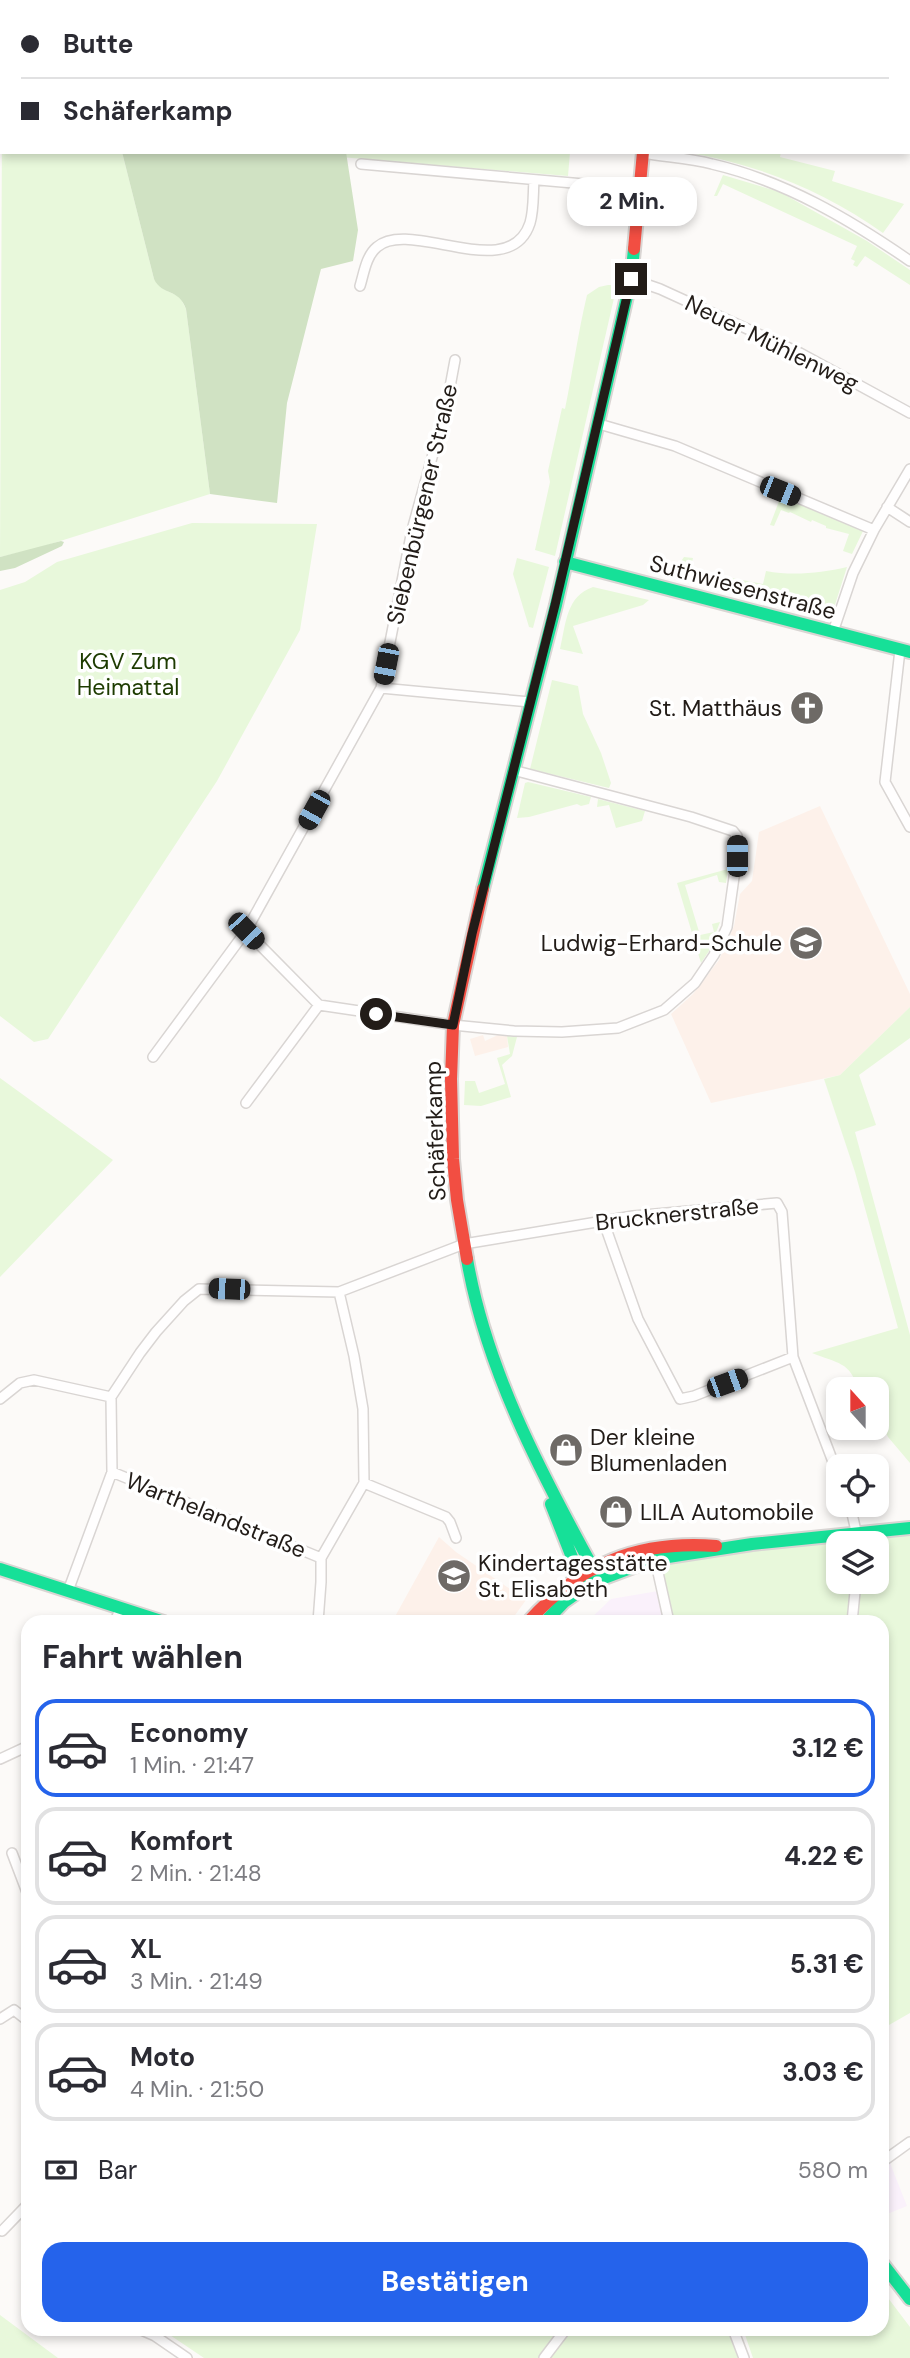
<!DOCTYPE html>
<html lang="de">
<meta charset="utf-8">
<style>
body{margin:0;font-family:"DM Sans",sans-serif;background:#f2f2f3;color:#2b2b33;height:100vh;display:flex;flex-direction:column;font-size:26px;white-space:nowrap}
*{box-sizing:border-box;margin:0}
p{font-size:23px;color:#7c7c81}
.icon{flex:none;width:38px;height:38px;fill:none;stroke:currentColor;stroke-width:2;stroke-linecap:round;stroke-linejoin:round}
.map{position:relative;flex:1;overflow:hidden}
.drawer{position:absolute;left:21px;top:1615px;width:868px;height:721px;display:flex;flex-direction:column;background:#fff;border-radius:21px;box-shadow:0 4px 10px #0003}
.drawer>*{flex:none}
.hud{position:absolute;left:0px;top:0px;width:910px;height:154px;box-shadow:0 4px 10px #0003;display:grid;align-content:center;height:154px;padding:0 21px;background:#fff}
.needle{width:46px;rotate:339deg}
.fabs{position:absolute;left:826px;top:1377px;display:grid;gap:14px}
.fabs a{display:grid;place-items:center;width:63px;height:63px;border-radius:14px;background:#fff;box-shadow:0 4px 10px #0003;font-size:35px}
.end{position:absolute;width:32px;height:32px;margin:-16px;border:9px solid #221c18;background:#fff;box-shadow:0 0 0 4px #fff}
.from{border-radius:50%}
.bubble{position:absolute;height:49px;border-radius:21px;background:#fff;box-shadow:0 4px 10px #0003;font-size:23px;font-weight:700;line-height:49px;text-align:center}
.car{position:absolute;width:21px;height:42px;margin:-21px -10px;border-radius:9px;box-shadow:0 0 5px 2px #0007;background:linear-gradient(#222 24%,#8ab4d8 0 40%,#222 0 76%,#8ab4d8 0 86%,#222 0)}
.hud b{display:flex;align-items:center;gap:24px;height:66px;font-size:26px}
.hud b+b{border-top:2px solid #e1e1e2}
.hud i{width:18px;height:18px;background:#2b2b33}
ul{padding:0;list-style:none}
li{display:flex;align-items:center;gap:21px;height:98px;margin:0 14px 10px;padding:0 7px;border:4px solid #e1e1e2;border-radius:21px}
li div{flex:1}
li b{display:block;font-size:26px}
li em{font-style:normal;font-weight:700}
li.current{border-color:#2563eb}
li>.icon{width:63px;height:63px;stroke-width:1.5}
h2{padding:0 21px;font-size:32px;line-height:84px}
.pay{display:flex;align-items:center;gap:18px;height:77px;padding:0 21px;font-size:26px}
.pay p{margin-inline-start:auto}
.action{display:flex;gap:14px;margin-top:auto;padding:14px 21px}
.action a{flex:1;height:80px;border-radius:21px;background:#2563eb;color:#fff;font-size:28px;font-weight:700;line-height:80px;text-align:center}
.map>svg:first-child{display:block}
.commercial{fill:#faf1fb}
.built{fill:#fdf1ea}
.green{fill:#e8f8db;fill-rule:evenodd}
.forest{fill:#d0e2c3}
.lines{fill:none;stroke-linecap:round;stroke-linejoin:round}
.street-casing{stroke:#d9d5d3;stroke-width:12}
.fast-casing{stroke:#d9d5d3;stroke-width:16}
.slow-casing{stroke:#d9d5d3;stroke-width:16}
.jam-casing{stroke:#d9d5d3;stroke-width:16}
.street{stroke:#fffefe;stroke-width:9}
.fast{stroke:#16e098;stroke-width:12}
.slow{stroke:#ffcf43;stroke-width:12}
.jam{stroke:#f24e42;stroke-width:12}
.route{stroke:#221c18;stroke-width:9}
.labels{text-anchor:middle;stroke-width:7;stroke-linejoin:round;paint-order:stroke}
.street-label{font-size:23px;fill:#221c18;stroke:#fff}
.park-label{font-size:23px;fill:#1d3b00;stroke:#fff}
.poi-label{font-size:23px;fill:#221c18;stroke:#fff;text-anchor:start}
</style>
<div class="map">
<svg width="910" height="2358" viewBox="0 0 910 2358">
<rect width="100%" height="100%" fill="#fcfaf8"/>
<path class="commercial" d="M658,1591L664,1622H587L611,1599Z
M888,2158L907,2206L882,2216V2165Z"/>
<path class="built" d="M820,806L910,994V1007L840,1075L711,1103L671,1014L693,994L719,960L734,926L740,894L752,881L759,832Z
M483,1035L485,1041L498,1035L507,1036L508,1047L475,1056L470,1039Z
M439,1537L456,1552L526,1600L510,1622H392Z"/>
<path class="green" d="M255,0H581V2Z
M2,127V152H122L154,279L165,290L180,297L186,309L210,494L38,548L0,557Z
M328,152H570L568,176L328,156Z
M684,152H781L780,157L835,171L832,181L904,204L883,233C823,190 757,164 684,152Z
M723,175L780,192L867,241L910,270V285L865,256L857,267L853,265L855,261L851,259L857,246L723,184L717,196H714Z
M608,285H617L555,556L535,550L550,482L548,471L562,408L565,409C573,370 578,333 587,295L599,287Z
M781,496L864,529L852,554L843,551L849,534L826,528V526L812,520L811,522L790,512L789,513L781,510L774,526L770,525Z
M192,523L317,524L300,630L217,781L48,1039L34,1042L0,1016V590L25,582L57,562Z
M684,557L693,558L690,570L763,584L766,571C793,576 821,573 847,567L832,614L828,616L672,574Z
M517,558L549,567L533,628L529,627L513,574Z
M593,587L649,600L643,605L573,626L583,654L560,649C566,624 566,596 593,587Z
M552,680L578,686L583,714L601,753L611,783L609,788L530,769Z
M528,782L591,797L589,804L581,806L577,804L529,817L517,818L525,783Z
M598,799L645,811L642,821L616,828L609,805L597,807Z
M728,869L726,883L719,882L717,875L685,885L700,935L714,932L712,924L720,922L709,951L701,963L677,883Z
M910,1007V1038L859,1075L876,1125L855,1132L910,1335V1463L888,1437L877,1415V1390L857,1389C852,1362 836,1363 812,1353L898,1328L855,1172L824,1079L840,1075Z
M507,1036L517,1037L512,1056L502,1065L511,1097L481,1106L464,1105L465,1081H475L479,1093L505,1084L497,1058L510,1054Z
M0,1078L113,1160L0,1277Z
M910,1528V2013L882,2029V1622H669L655,1559ZM838,1544H877V1582H838Z
M882,2290L910,2327V2358H753L743,2329H882Z
M0,2315L58,2358H0Z
M161,2329H727L738,2358H204Z"/>
<path class="forest" d="M122,152H346L358,230L353,261L321,269L287,403L277,503L210,494L186,309C179,288 162,296 154,279Z
M61,541L64,542L62,546L15,568L0,571V557Z"/>
<g class="lines">
<g class="street-casing">
<path id="street" d="M643,153C665,157 690,158 712,164C785,181 849,219 910,261
M361,164L640,189
M631,279L660,289L800,353L910,413
M360,286C364,273 366,256 377,247C410,218 510,285 530,223C534,210 533,193 534,180
M599,424L675,446L874,530
M887,507L910,522
M833,632L853,573L874,530L910,469
M900,650L885,782L910,827
M381,688L412,530L447,403L455,360
M513,770L691,817L733,831L737,836V856L727,927L714,955L695,983L664,1010L618,1028L562,1032L514,1031L453,1025L319,1005L246,931L381,688L530,702
M153,1057L246,931
M246,1103L319,1005
M603,1220L638,1319L680,1399L694,1396L793,1357
M0,1399L20,1383L34,1380L111,1397
M112,1472L321,1558
M364,1483L446,1517L450,1522L456,1538
M850,1505L859,1544
M655,1559L669,1622
M68,1591L112,1472L111,1397L140,1353L156,1332L184,1301L199,1289L339,1292L464,1244L633,1216L777,1203L782,1212L793,1357L838,1475
M115,1622L120,1609
M318,1622L321,1582V1558L364,1483L363,1409L354,1356L339,1292
M852,1622L856,1582
M0,1759L28,1746
M12,1853L28,1895
M0,2019L14,2010L28,2021
M882,2162L910,2142
M2,2231L28,2204
M139,2329L155,2336L187,2358
M733,2329L744,2358
M544,2358L566,2329"/>
</g>
<g class="fast-casing">
<path id="fast" d="M565,562L910,652
M483,889L556,605L631,279L634,249
M467,1259C486,1369 540,1471 593,1568
M551,1504L579,1575L585,1579
M0,1569L164,1622
M545,1622L564,1602L591,1583L655,1559L752,1544L910,1528
M882,2263L910,2299"/>
</g>
<g class="slow-casing">
<path id="slow" d="M656,0V2"/>
</g>
<g class="jam-casing">
<path id="jam" d="M714,0L719,2
M908,112L910,113
M634,249L643,152
M467,1259L457,1200L453,1159L451,1079L453,1025L483,889
M528,1622C580,1564 638,1540 716,1546"/>
</g>
<use href="#street" class="street"/>
<use href="#fast" class="fast"/>
<use href="#slow" class="slow"/>
<use href="#jam" class="jam"/>
</g>
<g class="lines">
<path class="route" d="M376,1014L453,1025L472,934L555,605L631,279"/>
</g>
<defs>
<g id="church-disc" transform="scale(1.75)"><circle r="9.5" fill="#6e6a66" stroke="#fff"/><path d="M-1.2-6h2.4v3.5h3.3v2.4h-3.3V6h-2.4V-.1h-3.3v-2.4h3.3Z" fill="#fff"/></g>
<g id="school-disc" transform="scale(1.75)"><circle r="9.5" fill="#6e6a66" stroke="#fff"/><path d="M0-5L7-2L0 1L-7-2ZM-4 1L0 2.5L4 1V4Q0 6-4 4Z" fill="#fff"/></g>
<g id="shop-disc" transform="scale(1.75)"><circle r="9.5" fill="#6e6a66" stroke="#fff"/><path d="M-5-2.5h2.3a2.7 3.5 0 0 1 5.4 0H5L5.5 6h-11ZM-1.5-2.5h3a1.5 2.3 0 0 0-3 0Z" fill="#fff"/></g>
</defs>
<g fill-rule="evenodd">
<use href="#church-disc" x="807" y="708"/>
<use href="#school-disc" x="806" y="943"/>
<use href="#shop-disc" x="566" y="1450"/>
<use href="#shop-disc" x="616" y="1512"/>
<use href="#school-disc" x="454" y="1576"/>
</g>
<g class="labels">
<g class="street-label">
<text transform="translate(772 343) rotate(26)" y="8">Neuer Mühlenweg</text>
<text transform="translate(422 504) rotate(-77)" y="8">Siebenbürgener Straße</text>
<text transform="translate(743 587) rotate(15)" y="8">Suthwiesenstraße</text>
<text transform="translate(435 1131) rotate(-92)" y="8">Schäferkamp</text>
<text transform="translate(677 1214) rotate(-6)" y="8">Brucknerstraße</text>
<text transform="translate(216 1515) rotate(22)" y="8">Warthelandstraße</text>
</g>
<g class="park-label">
<text x="128" y="669">KGV Zum<tspan x="128" dy="26">Heimattal</tspan></text>
</g>
<g class="poi-label">
<text x="782" y="716" text-anchor="end">St. Matthäus</text>
<text x="782" y="951" text-anchor="end">Ludwig-Erhard-Schule</text>
<text x="590" y="1445">Der kleine<tspan x="590" dy="26">Blumenladen</tspan></text>
<text x="640" y="1520">LILA Automobile</text>
<text x="478" y="1571">Kindertagesstätte<tspan x="478" dy="26">St. Elisabeth</tspan></text>
</g>
</g>
</svg>
<div class="fabs">
<a><svg class="needle" viewBox="-14 -14 28 28"><path d="M0-13l5 13h-10z" fill="#e53935"/><path d="M0 13l5-13h-10z" fill="#7c7c81"/></svg></a>
<a><svg class="icon" aria-label="locate" viewBox="0 0 24 24"><circle cx="12" cy="12" r="6"/><path d="M12 2v4M12 18v4M2 12h4M18 12h4"/></svg></a>
<a><svg class="icon" aria-label="layers" viewBox="0 0 24 24"><path d="M12 4l9 5-9 5-9-5zM3 14l9 5 9-5"/></svg></a>
</div>
<i class="end from" style="left:376px;top:1014px"></i>
<i class="end" style="left:631px;top:279px"></i>
<div class="bubble" style="left:567px;top:177px;width:130px">2 Min.</div>
<i class="car" style="left:780px;top:491px;rotate:112deg"></i>
<i class="car" style="left:386px;top:664px;rotate:191deg"></i>
<i class="car" style="left:314px;top:810px;rotate:209deg"></i>
<i class="car" style="left:737px;top:856px;rotate:0deg"></i>
<i class="car" style="left:246px;top:931px;rotate:136deg"></i>
<i class="car" style="left:229px;top:1289px;rotate:272deg"></i>
<i class="car" style="left:727px;top:1383px;rotate:70deg"></i>
<div class="hud">
<b><i class="from"></i>Butte</b>
<b><i></i>Schäferkamp</b>
</div>
<section class="drawer">
<h2>Fahrt wählen</h2>
<ul>
<li class="current"><svg class="icon" aria-label="car" viewBox="0 0 24 24"><path d="M5 17H2v-5l4-1 3-4h7l3 4 3 1v5h-3M9 17h6M6 11h13"/><circle cx="7" cy="17" r="2"/><circle cx="17" cy="17" r="2"/></svg><div><b>Economy</b><p>1 Min. · 21:47</p></div><em>3.12 €</em></li>
<li><svg class="icon" aria-label="car" viewBox="0 0 24 24"><path d="M5 17H2v-5l4-1 3-4h7l3 4 3 1v5h-3M9 17h6M6 11h13"/><circle cx="7" cy="17" r="2"/><circle cx="17" cy="17" r="2"/></svg><div><b>Komfort</b><p>2 Min. · 21:48</p></div><em>4.22 €</em></li>
<li><svg class="icon" aria-label="car" viewBox="0 0 24 24"><path d="M5 17H2v-5l4-1 3-4h7l3 4 3 1v5h-3M9 17h6M6 11h13"/><circle cx="7" cy="17" r="2"/><circle cx="17" cy="17" r="2"/></svg><div><b>XL</b><p>3 Min. · 21:49</p></div><em>5.31 €</em></li>
<li><svg class="icon" aria-label="car" viewBox="0 0 24 24"><path d="M5 17H2v-5l4-1 3-4h7l3 4 3 1v5h-3M9 17h6M6 11h13"/><circle cx="7" cy="17" r="2"/><circle cx="17" cy="17" r="2"/></svg><div><b>Moto</b><p>4 Min. · 21:50</p></div><em>3.03 €</em></li>
</ul>
<div class="pay"><svg class="icon" aria-label="cash" viewBox="0 0 24 24"><path d="M3 7h18v10H3z"/><circle cx="12" cy="12" r="2"/></svg>Bar<p>580 m</p></div>
<div class="action"><a>Bestätigen</a></div>
</section>
</div>
